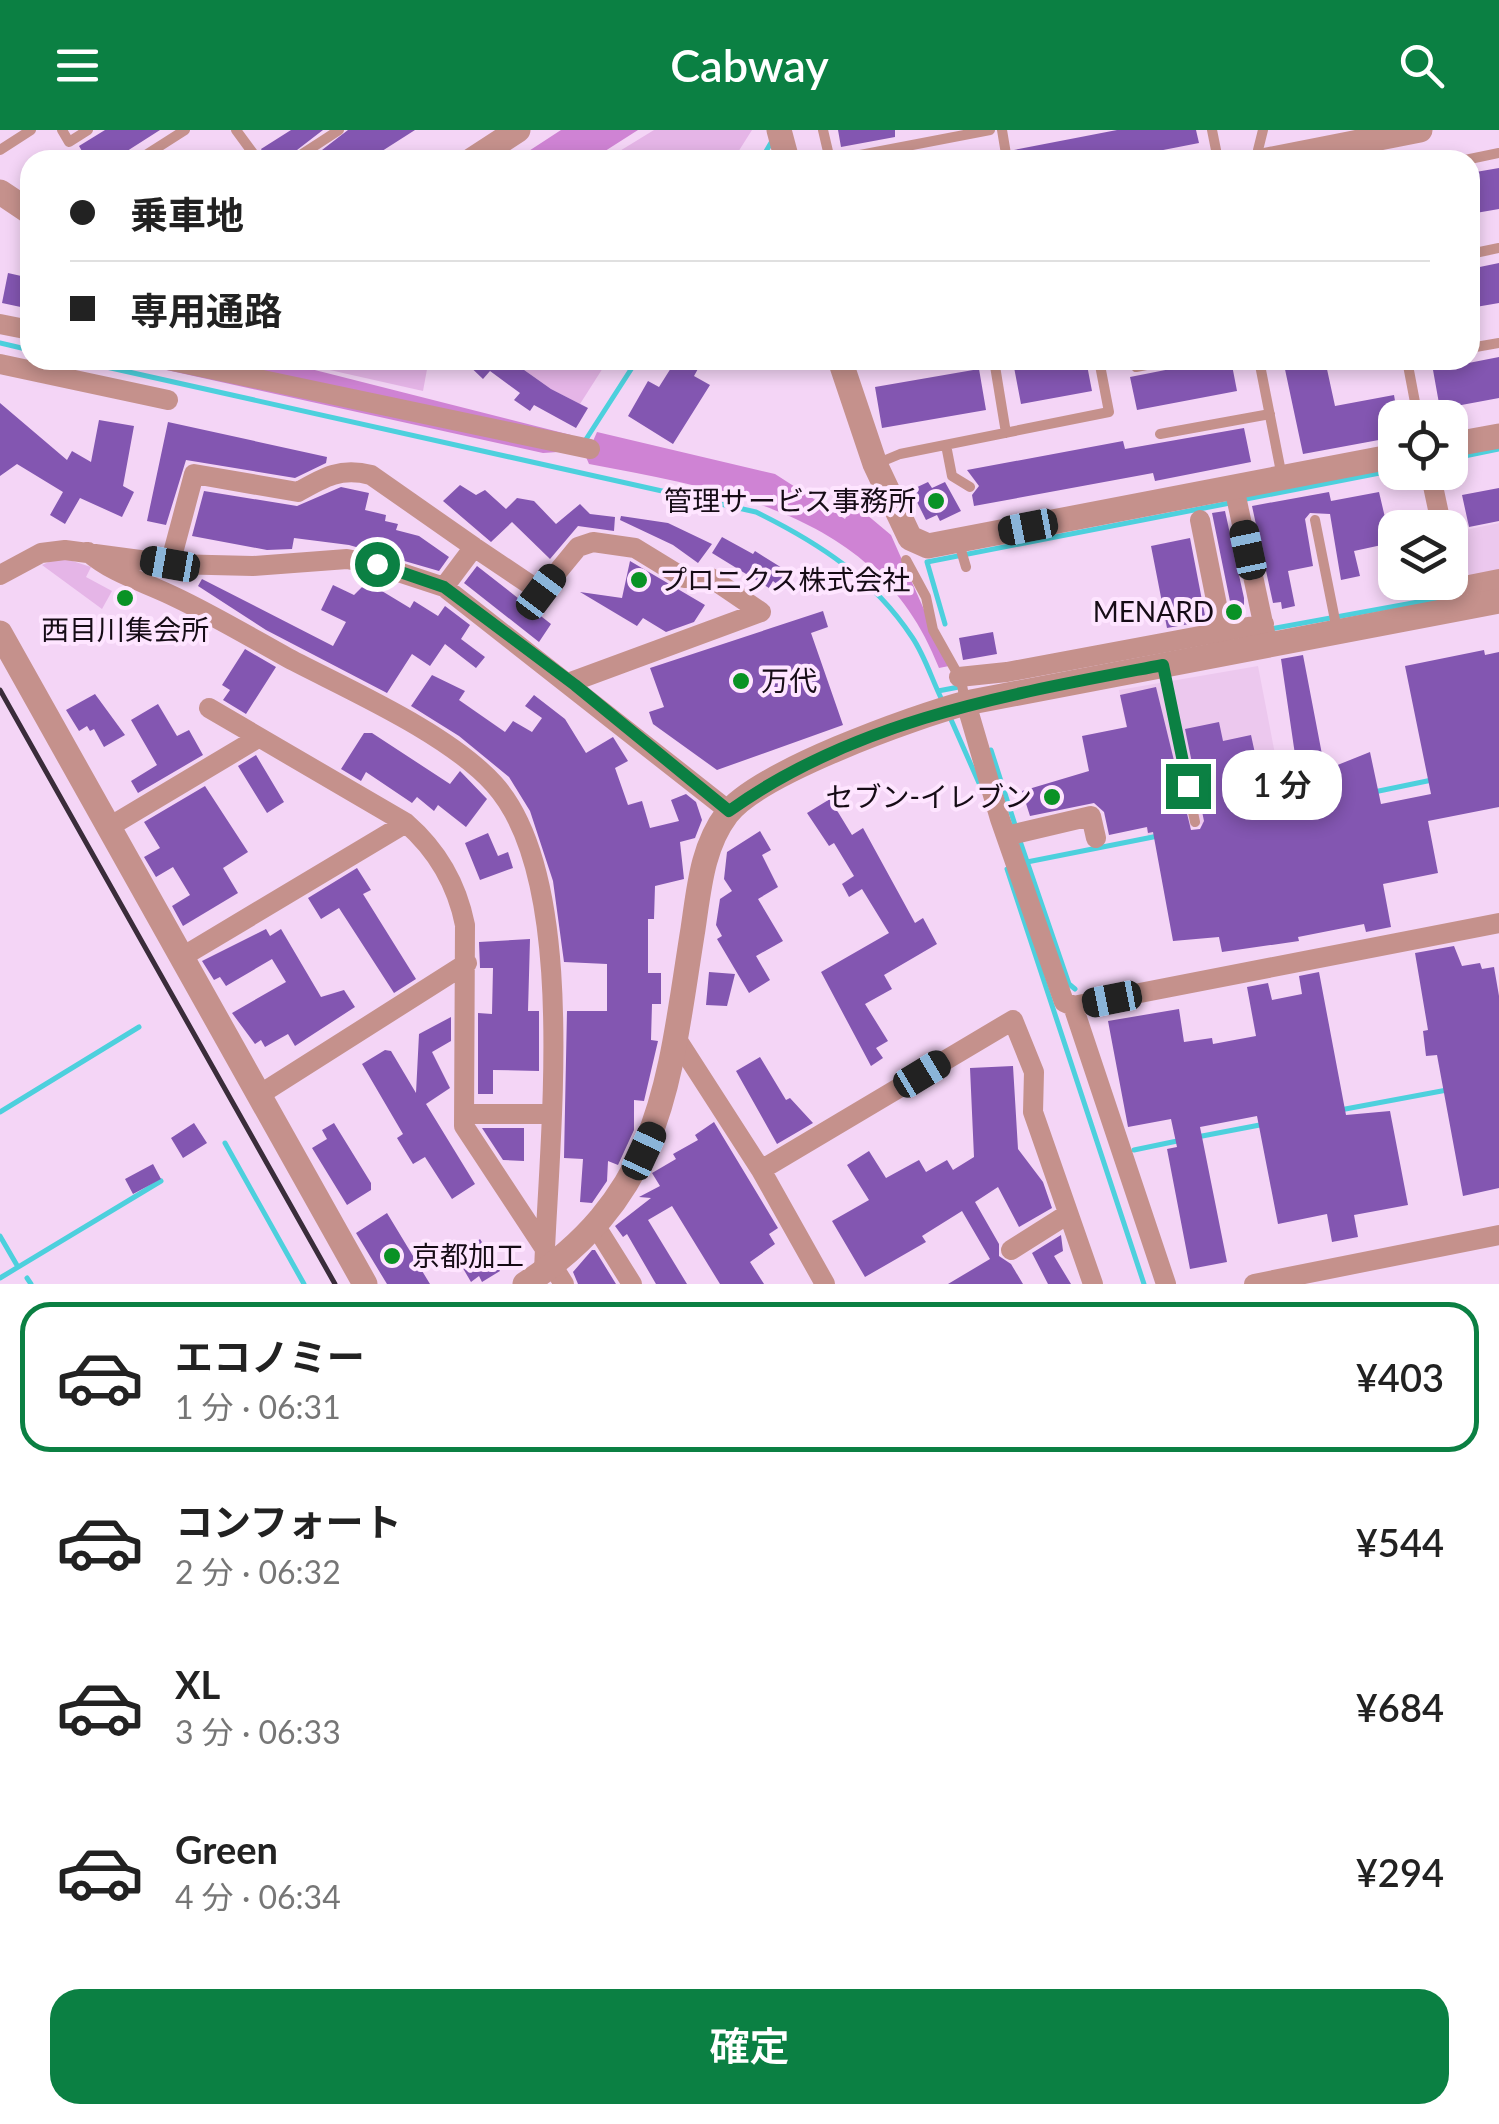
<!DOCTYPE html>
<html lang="ja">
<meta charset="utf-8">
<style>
body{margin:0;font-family:Lato,"Noto Sans JP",sans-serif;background:#f6f6f6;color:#222;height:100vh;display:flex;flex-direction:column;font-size:38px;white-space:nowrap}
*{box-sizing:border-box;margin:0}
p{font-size:32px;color:#767676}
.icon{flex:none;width:55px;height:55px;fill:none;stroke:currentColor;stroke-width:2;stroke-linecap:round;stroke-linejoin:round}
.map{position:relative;height:1154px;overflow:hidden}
.details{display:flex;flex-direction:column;background:#fff;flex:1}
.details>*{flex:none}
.guide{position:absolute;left:20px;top:20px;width:1460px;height:220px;border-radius:30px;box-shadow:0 5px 15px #0003;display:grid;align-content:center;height:220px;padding:0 50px;background:#fff}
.controls{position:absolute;left:1378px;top:270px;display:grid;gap:20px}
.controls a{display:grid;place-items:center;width:90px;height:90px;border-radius:20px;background:#fff;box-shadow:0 5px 15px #0003;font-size:50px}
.end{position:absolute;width:45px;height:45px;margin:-22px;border:12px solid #0b8043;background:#fff;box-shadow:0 0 0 5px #fff}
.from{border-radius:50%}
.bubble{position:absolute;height:70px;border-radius:30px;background:#fff;box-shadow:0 5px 15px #0003;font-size:32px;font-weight:600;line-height:70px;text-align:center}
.car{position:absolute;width:30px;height:60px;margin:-30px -15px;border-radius:12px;box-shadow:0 0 8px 2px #0007;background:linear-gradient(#222 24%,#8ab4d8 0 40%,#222 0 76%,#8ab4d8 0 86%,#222 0)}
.guide b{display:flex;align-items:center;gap:35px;height:95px;font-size:38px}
.guide b+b{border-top:2px solid #e0e0e0}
.guide i{width:25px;height:25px;background:#222}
ul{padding:18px 0 0;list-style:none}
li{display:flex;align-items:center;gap:30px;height:150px;margin:0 20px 15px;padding:0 30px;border:5px solid transparent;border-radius:30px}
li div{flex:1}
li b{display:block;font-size:38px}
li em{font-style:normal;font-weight:600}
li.selected{border-color:#0b8043}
li>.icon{width:90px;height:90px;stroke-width:1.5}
.action{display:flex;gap:20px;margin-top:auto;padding:20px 50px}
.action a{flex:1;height:115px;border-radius:30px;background:#0b8043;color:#fff;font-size:40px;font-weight:600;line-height:115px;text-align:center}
header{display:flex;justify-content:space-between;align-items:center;height:130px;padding:0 50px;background:#0b8043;color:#fff;font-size:45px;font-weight:600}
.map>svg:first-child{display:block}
.built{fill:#ecc8ee}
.green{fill:#e5b5e7}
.forest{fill:#cf83d4}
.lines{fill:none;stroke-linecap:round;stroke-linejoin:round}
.stream{stroke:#4dd0dd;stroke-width:5}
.building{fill:#8356b1}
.service{stroke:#c5918c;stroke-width:10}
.minor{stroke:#c5918c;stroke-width:20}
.tertiary{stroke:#c5918c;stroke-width:25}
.rail{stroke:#3a2c3a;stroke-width:5}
.route{stroke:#0b8043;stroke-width:12}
.poi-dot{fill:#099225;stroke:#fee5ff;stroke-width:4}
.labels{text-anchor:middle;stroke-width:8;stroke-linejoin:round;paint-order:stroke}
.poi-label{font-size:28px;fill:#160c16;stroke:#fee5ff;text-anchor:end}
</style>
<header><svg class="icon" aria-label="menu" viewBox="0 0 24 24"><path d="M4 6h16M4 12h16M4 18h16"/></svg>Cabway<svg class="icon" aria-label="search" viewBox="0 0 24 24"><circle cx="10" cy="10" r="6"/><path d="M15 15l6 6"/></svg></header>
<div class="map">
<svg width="1499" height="1154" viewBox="0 0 1499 1154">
<rect width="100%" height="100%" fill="#f4d5f6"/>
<path class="built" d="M1499,393V453L1470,449L1460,401Z
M1258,536L1285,676L1148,706L1119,560Z"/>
<path class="green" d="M654,0H752L733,30H605Z
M313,230L428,234L423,261L312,236Z
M510,230H608L580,274L551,259Z
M60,427L91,437L86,447L112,461L102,479L42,435Z"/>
<path class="forest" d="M561,0H638L591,30H515Z
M121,230H299V236L571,305L558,322L543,323Z
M597,302L775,344L845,389L854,374L891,405L949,536L939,538C880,385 731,361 589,334L586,327Z"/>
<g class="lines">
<path class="stream" d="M761,30L772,11
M0,213L30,220
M75,230L756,382C819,413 873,448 912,507C925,526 932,550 942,570
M583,314L637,230
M1450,329L1499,319
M1241,370L1395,340
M945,494L927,432L1230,373
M1270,499L1451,466
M938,561L964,556
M949,585L979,653
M991,620L1016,698
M1374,662L1432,650
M1019,708L1069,854L1075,859
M1027,732L1158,706
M1007,739L1144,1154
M1340,980L1447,960
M0,982L139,897
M1197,1007L1265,994
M225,1013L304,1154
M1134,1020L1182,1010
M0,1106L18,1137
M0,1148L161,1051
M27,1148L31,1154"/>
</g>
<path class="building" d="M105,0H160L113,30H100L95,22L86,28L79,16Z
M291,0H323L284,30H267L261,19Z
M348,0H415L368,30H309Z
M838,0H895V7L841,17Z
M1117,0H1196L1199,13L1112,30H1016L1014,20Z
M1499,38V79L1470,84V43Z
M1499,133V173L1470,178V139Z
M8,143L30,148V179L2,173Z
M1499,227V268L1440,279L1433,240Z
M463,230H510L551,259L588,278L576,298L534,275L530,281L514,270L520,263L490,241L483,249Z
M676,230H688L699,237L694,246L710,255L673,314L628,286L648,251L659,257Z
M1086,230L1092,261L1021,274L1013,232Z
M1216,230H1231L1237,261L1137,280L1130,247Z
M1283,230H1325L1335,276L1394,265L1398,288L1395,307L1303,324Z
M979,239L986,280L882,298L875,257Z
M0,273L67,330L72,321L91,332L99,290L134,296L123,356L134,362L122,387L80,368L65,394L50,385L63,362L17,334L0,346Z
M168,292L327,327L326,333L295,348L186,330L166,395L147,391Z
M1244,298L1251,332L1155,351L1153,343L974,376L972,365L979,356L967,340L1123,311L1125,319Z
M928,352L932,358L945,352L961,381L940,391L937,385L926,390L911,360Z
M460,355L476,365L485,360L506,379L517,368L534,371L556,394L580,374L590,384L615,387L614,401L578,396L550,429L512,392L491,412L443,371Z
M341,357L369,363L365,380L386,385L385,391L398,394L396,400L419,406L449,427L439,441L349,415L294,408L292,419L267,420L192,406L204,361L297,376Z
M1499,358V391L1469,397L1462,365Z
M1329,362L1331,371L1379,362L1391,413L1354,421L1360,446L1341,450L1330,384L1310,383L1305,389L1313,436L1288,441L1295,476L1282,479L1281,472L1273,473L1252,376Z
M1225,381L1244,468V484L1233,486L1212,383Z
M621,386L668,393L712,414L698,433L673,415L620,390Z
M722,407L753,424L755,421L787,441L778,455L773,451L769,458L712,423Z
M1190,408L1206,491L1167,498L1151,416Z
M630,431L705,475L694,492L666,502L643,488L637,496L580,462L622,468Z
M477,436L551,494L539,512L464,453Z
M202,449L333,516L346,492L321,480L333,455L354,465L367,452L410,478L414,471L438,486L445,476L470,495L461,509L485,527L476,538L445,514L430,536L412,524L387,563L266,500L198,456Z
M823,481L828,497L811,503L843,595L717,640L653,594L649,582L664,577L650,538Z
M993,502L997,524L963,530L959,508Z
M245,519L276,537L246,584L223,570L230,560L222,555Z
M1484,520L1485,525L1499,522V677L1428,691L1438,743L1383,754L1391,797L1366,802L1364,794L1298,807L1299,811L1222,822L1219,807L1173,811L1153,702L1148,703L1147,697L1109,705L1104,682L1094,673L1030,686L1022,661L1089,641L1082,606L1127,597L1120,565L1156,557L1191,700L1200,699L1204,691L1185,599L1219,592L1223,611L1251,605L1261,651L1298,645L1281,529L1303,525L1325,640L1370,622L1381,674L1431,664L1405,536Z
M432,545L465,561L459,570L505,602L513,591L532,602L542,588L525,576L534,565L565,589L586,623L613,607L628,631L615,638L628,675L642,671L650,698L679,691L671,670L686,664L696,672L702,690L695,708L680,712L684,749L655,756L654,789H648V843H661V874H652L651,910L658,911L644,971L634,970V1000L618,1035L608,1031L607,1051L592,1073L580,1072L583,1029L564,1028L567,881H607V834L564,832L553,751L530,681L509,647L459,606L411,576Z
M95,564L125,605L104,617L94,599L90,601L87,596L79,601L66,580Z
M158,574L177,606L189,600L203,625L138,663L131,651L157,635L131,590Z
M364,603H372L450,654L460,641L487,669L466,697L438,675L434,681L417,667L412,673L366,642L361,651L341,639Z
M256,625L284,672L267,683L238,636Z
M205,656L248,722L223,738L238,763L183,796L172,776L190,765L173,737L156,747L144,727L160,718L144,692Z
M830,669L852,705L863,698L915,793L923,788L937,814L884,845L892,859L865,874L888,911L876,918L883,928L871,936L821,842L889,803L862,759L849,767L842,754L854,746L834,713L829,716L807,683Z
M760,701L771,720L762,725L778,757L758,769L783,811L756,826L770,850L749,863L717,809L722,806L716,795L720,769L732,761L724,749L727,722Z
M488,703L498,726L508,722L513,738L480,750L465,713Z
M357,738L371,760L363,764L416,849L394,863L339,778L321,789L308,768Z
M266,799L270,806L281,799L321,867L344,860L355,877L295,916L288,904L265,917L261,910L255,914L232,883L286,852L272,829L226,856L220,847L214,850L202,831Z
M530,809L528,881H539V941L493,940V964H478V883L492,884L493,838H480L479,812Z
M1454,816L1462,836L1480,833L1482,839L1494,837L1499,866V1058L1463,1066L1437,925L1426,926L1423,901L1428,900L1415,823Z
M709,842L735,844L727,876L706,875Z
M1319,842L1346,985L1390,981L1408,1075L1354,1085L1358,1107L1332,1112L1327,1084L1278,1094L1257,986L1200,997L1227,1132L1190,1139L1167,1019L1177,1017L1171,989L1128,997L1108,891L1179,879L1184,912L1212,908L1213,914L1256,906L1247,857L1268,853L1272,870L1302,864L1299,846Z
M451,887V911L432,922L450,958L426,974L475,1054L452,1069L425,1027L413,1034L397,1008L403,1004L362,934L385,920L391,921L416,963L419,904Z
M760,927L786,970L790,968L813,993L777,1014L736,941Z
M1013,936L1018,1019L1043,1052L1052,1078L1019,1097L998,1057L975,1072L999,1114V1126L1011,1134L1023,1154H948L990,1129L962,1081L922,1106L926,1112L865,1147L832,1091L869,1070L847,1035L869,1021L886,1048L919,1030L926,1042L947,1030L953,1040L974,1027L970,938Z
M714,992L778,1098L769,1104L775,1114L750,1132L764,1154H720L672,1076L648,1090L687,1154H656L627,1104L623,1107L615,1096L651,1068L639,1067L660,1056L652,1043L676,1029L673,1024L698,1010L695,1005Z
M194,993L207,1013L183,1028L171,1008Z
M334,993L371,1053V1060L347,1075L312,1018L327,1009L322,1000Z
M482,998H524V1031L503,1030Z
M153,1034L161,1049L133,1064L125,1049Z
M387,1083L430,1154H387L356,1103Z
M1061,1105L1063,1121L1054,1126L1071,1154H1048L1032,1123Z
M480,1109L500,1141L482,1152L479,1146L471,1152L457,1128Z
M592,1120H595L616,1154H578L573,1142Z"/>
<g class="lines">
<path class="service" d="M62,0L69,12L88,0
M236,0L258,30
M823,0L830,30
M1002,0L1007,30
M1212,0L1218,30
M1366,11L1370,30
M0,20L31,0
M1258,20L1263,0
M138,30L185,0
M293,30L339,0
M834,30L990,0
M1465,30L1499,23
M1470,124L1499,118
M1470,218L1499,213
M994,230L1006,303
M1259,230L1282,347
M1407,230L1418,288
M1136,237L1172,230
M1160,304L1270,284
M946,315L952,346L970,357
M876,334L900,324L1109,282L1099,230
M1315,390L1337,500
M958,410L966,437
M906,430L926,467L933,500L961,550L965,571
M1163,536L1195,692"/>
<path class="minor" d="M0,194L30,200
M168,230L590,319
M0,234L168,270
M1430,342L1442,398
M1234,357L1266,507
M1200,390L1225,515
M474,417L541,462L578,417L593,412L635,418L684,448H711L761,482L571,552
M88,422C113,444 145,452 175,467C213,485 250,507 288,528C349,560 448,603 494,654C581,750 548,1016 544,1142
M170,434L194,344L298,362C324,347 341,337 371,345L474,417L444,457
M1450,435L1460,479
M0,445L41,423L65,420L170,434L253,436L347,429L377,435L444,457L729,681
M1469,455L1499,449
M959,547L1007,542L1264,494
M966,573L1000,689L1064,872L1073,876L1166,1154
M209,578L406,693C437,720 457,755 465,795L464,996L545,1119
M109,697L258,608
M1006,706L1091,686L1096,708
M182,827L406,693
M1073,876L1499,793
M676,908L761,1040L825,1154
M259,965L467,833
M471,984H549
M761,1040L1013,890L1034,942L1033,982L1093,1154
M595,1095L632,1154
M1011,1120L1068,1084
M552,1135L564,1154
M1254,1154L1499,1105"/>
<path class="tertiary" d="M779,0L787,30
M472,30L518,0
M1267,30L1420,0
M0,62L30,82
M840,230L875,334L910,408L928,416L1395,326
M1450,315L1499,306
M0,503L365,1154
M525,1154C665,1063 669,947 693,799C699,759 702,717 727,684C758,643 913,587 966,573L1499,471"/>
<path class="rail" d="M0,560L335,1154"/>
</g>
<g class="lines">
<path class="route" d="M377,434L444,457L575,555L729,681C857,589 1011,564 1163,535L1188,656"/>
</g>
<g class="poi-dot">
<circle cx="936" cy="371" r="10"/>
<circle cx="639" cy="450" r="10"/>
<circle cx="125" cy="468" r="10"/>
<circle cx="1234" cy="482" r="10"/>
<circle cx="741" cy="551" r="10"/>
<circle cx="1052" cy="667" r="10"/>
<circle cx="392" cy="1126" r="10"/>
</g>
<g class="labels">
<g class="poi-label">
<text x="916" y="381">管理サービス事務所</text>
<text x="659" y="460" text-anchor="start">プロニクス株式会社</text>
<text x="1214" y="492">MENARD</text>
<text x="125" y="510" text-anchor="middle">西目川集会所</text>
<text x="761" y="561" text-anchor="start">万代</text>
<text x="1032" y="677">セブン-イレブン</text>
<text x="412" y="1136" text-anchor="start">京都加工</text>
</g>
</g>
</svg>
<div class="controls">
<a><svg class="icon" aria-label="locate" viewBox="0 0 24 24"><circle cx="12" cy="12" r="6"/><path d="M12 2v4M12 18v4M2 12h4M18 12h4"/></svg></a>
<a><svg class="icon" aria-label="layers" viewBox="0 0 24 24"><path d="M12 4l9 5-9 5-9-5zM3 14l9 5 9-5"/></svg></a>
</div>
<i class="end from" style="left:377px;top:434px"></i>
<i class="end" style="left:1188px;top:656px"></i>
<div class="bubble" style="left:1222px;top:620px;width:120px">1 分</div>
<i class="car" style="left:1028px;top:397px;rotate:259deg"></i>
<i class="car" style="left:1248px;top:420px;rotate:348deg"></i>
<i class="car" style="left:170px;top:434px;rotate:280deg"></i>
<i class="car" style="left:541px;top:462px;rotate:37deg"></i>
<i class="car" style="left:1112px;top:869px;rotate:259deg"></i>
<i class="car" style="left:922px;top:944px;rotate:59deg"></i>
<i class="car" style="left:644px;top:1021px;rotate:25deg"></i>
<div class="guide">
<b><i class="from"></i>乗車地</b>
<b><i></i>専用通路</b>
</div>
</div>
<section class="details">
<ul>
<li class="selected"><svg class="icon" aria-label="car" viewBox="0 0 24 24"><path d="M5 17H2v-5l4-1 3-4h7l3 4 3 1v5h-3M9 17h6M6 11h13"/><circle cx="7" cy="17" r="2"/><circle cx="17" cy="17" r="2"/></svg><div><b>エコノミー</b><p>1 分 · 06:31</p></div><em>¥403</em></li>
<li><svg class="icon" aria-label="car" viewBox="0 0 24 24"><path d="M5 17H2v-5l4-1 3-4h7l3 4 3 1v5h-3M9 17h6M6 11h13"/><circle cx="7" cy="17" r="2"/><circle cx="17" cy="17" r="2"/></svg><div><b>コンフォート</b><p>2 分 · 06:32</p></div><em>¥544</em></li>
<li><svg class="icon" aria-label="car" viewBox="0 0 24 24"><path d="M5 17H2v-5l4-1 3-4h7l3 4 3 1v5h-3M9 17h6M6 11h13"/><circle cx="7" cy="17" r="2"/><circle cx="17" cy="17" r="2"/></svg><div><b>XL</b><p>3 分 · 06:33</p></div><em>¥684</em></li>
<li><svg class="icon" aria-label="car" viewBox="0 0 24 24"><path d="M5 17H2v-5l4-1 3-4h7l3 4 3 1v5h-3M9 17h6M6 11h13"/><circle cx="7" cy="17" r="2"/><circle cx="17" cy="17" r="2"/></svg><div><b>Green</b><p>4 分 · 06:34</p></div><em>¥294</em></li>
</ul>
<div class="action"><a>確定</a></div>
</section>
